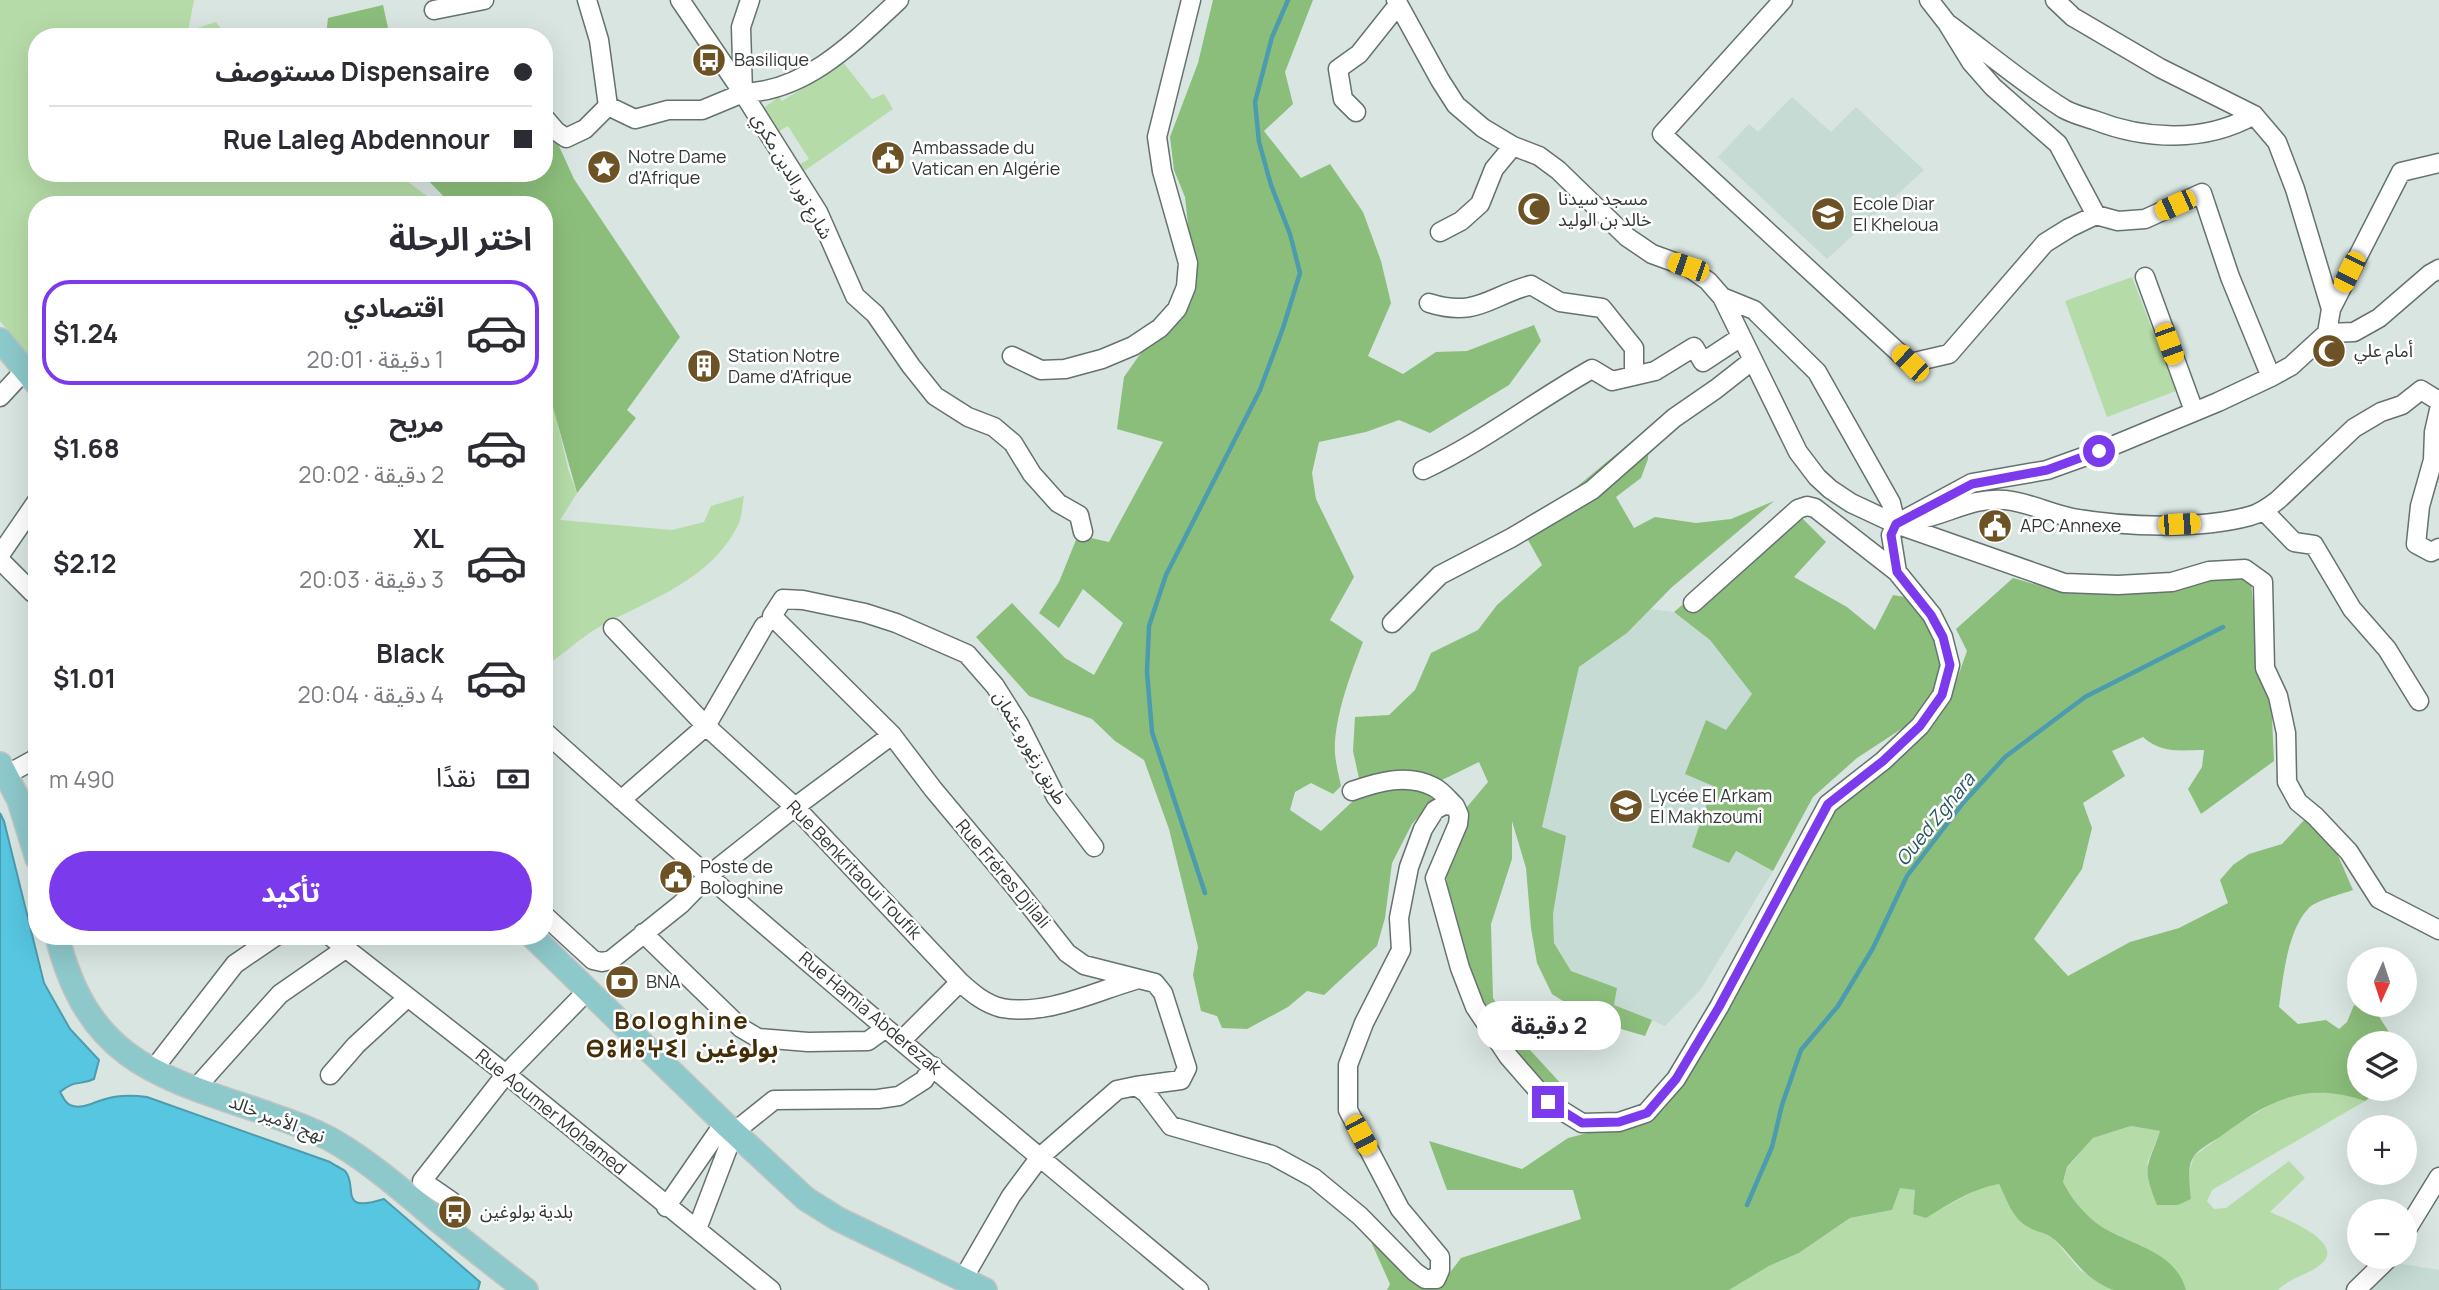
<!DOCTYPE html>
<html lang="ar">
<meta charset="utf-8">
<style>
body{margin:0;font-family:Manrope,"Noto Sans Arabic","Noto Sans Tifinagh",sans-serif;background:#f7f7f7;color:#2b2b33;direction:rtl;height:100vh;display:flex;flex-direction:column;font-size:26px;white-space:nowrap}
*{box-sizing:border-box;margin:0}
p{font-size:23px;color:#7c7c81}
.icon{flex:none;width:38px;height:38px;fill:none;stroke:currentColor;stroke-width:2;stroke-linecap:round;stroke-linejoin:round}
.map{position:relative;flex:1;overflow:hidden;direction:ltr}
.side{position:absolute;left:28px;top:196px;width:525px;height:749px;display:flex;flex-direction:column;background:#fff;border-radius:28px;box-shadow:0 7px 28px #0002;direction:rtl}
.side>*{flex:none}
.top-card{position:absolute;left:28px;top:28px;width:525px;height:154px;border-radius:28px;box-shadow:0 7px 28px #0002;direction:rtl;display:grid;align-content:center;height:154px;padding:0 21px;background:#fff}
.needle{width:46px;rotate:183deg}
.fabs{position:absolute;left:2347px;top:947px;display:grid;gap:14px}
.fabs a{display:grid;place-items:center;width:70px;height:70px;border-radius:50%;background:#fff;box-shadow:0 7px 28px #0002;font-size:35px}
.end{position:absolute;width:32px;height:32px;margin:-16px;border:9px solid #7c3aed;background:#fff;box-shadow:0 0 0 4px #fff}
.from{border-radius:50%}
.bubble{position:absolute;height:49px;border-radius:24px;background:#fff;box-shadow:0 7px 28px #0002;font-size:23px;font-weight:700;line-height:49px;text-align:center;direction:rtl}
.car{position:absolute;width:21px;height:42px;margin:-21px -10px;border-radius:9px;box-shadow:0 0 5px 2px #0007;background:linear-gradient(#f5c518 24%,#345 0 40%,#f5c518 0 76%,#345 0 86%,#f5c518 0)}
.top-card b{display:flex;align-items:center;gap:24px;height:66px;font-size:26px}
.top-card b+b{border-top:2px solid #e1e1e2}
.top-card i{width:18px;height:18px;background:#2b2b33}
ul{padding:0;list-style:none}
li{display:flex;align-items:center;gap:21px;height:105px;margin:0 14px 10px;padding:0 7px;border:4px solid transparent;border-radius:28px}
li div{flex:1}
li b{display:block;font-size:26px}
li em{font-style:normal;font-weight:700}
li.selected{border-color:#7c3aed}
li>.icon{width:63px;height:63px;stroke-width:1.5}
h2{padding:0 21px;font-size:32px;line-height:84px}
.pay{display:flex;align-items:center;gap:18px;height:77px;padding:0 21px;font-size:26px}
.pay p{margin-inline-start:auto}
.primary-button{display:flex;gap:14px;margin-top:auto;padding:14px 21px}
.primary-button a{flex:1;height:80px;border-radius:42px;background:#7c3aed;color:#fff;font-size:28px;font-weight:700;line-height:80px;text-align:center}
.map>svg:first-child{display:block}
.built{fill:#c5dbd4}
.green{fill:#b5dca8}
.forest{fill:#8cbe7b}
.water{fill:#57c6e1;stroke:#4c9bae;stroke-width:2}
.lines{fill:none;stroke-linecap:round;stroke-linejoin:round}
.stream{stroke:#4c9bae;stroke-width:4.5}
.minor-casing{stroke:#66726f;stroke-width:21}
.major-casing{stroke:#c2c3c3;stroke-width:26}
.minor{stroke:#fff;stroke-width:18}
.major{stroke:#8dc8ca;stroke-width:23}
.route{stroke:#7c3aed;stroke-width:9}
.labels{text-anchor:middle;stroke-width:5;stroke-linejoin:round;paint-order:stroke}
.poi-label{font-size:18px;fill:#333836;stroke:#fff;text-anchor:start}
.street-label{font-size:18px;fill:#333836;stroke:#fff}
.water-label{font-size:19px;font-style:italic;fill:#24535f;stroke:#fff}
.district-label{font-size:24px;font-weight:bold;letter-spacing:2px;fill:#432e07;stroke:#fff}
</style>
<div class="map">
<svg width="2439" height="1290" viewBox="0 0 2439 1290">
<rect width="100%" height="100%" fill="#d8e5e1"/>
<path class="built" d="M1792,97L1831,132L1856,107L1924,170L1827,259L1718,157L1749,124L1758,132Z
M1650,609L1674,612L1710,640L1752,694L1726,731L1706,720L1686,774L1713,786L1735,851L1773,871L1701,989L1665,1026L1614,1005L1616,988L1571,971L1554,943L1553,914L1565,836L1542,827L1579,667L1627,633Z
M2396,1263L2439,1270V1290H2368Z"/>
<path class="green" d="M0,0H194L188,31L216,22L227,37H37V173H396L439,205H37V366L0,321Z
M842,61L872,99L884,94L893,109L800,174L795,167L809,159L788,126L774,134L759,111L779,97L782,101L839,66Z
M2132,277L2176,391L2107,417L2065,301Z
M544,364L568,469L577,493L560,520L672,530L704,522L711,506L744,496C742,506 742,519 737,527C707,585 642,601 591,632C575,643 560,656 544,668Z
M2317,1092H2342L2365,1101L2212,1190L2207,1201L2214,1209L2226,1208L2289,1161L2305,1178L2270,1212C2284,1218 2349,1243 2320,1265C2307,1275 2290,1278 2278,1290H2186C2176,1255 2129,1244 2101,1227C2086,1217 2071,1198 2063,1182L2067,1168L2093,1138L2131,1126L2160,1131L2147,1164L2191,1199L2188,1175L2194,1156L2239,1123L2282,1098Z
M1999,1184L2006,1199L2027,1226L2053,1238L2080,1270L2113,1290H1729L1769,1266L1799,1253L1850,1218L1892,1210L1900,1187L1915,1190L1913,1214L1941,1209L1982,1187Z"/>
<path class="forest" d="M1213,0H1313L1285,72L1293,104L1264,131L1301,178L1330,164L1363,212L1381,261L1391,303L1368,356L1403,374L1436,352L1467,351L1534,325L1541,341L1509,385L1430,433L1399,420L1366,432L1319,442L1312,473L1316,499L1354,577L1330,620L1363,642C1351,673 1333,720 1335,754C1336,765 1339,776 1341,786L1333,794L1311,783L1295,792L1290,810L1321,831L1353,801L1371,790L1422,789L1435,799L1412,824L1392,863L1385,918L1377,946L1324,995L1307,991L1288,1007L1247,1029L1222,1028L1217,1016L1201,1011L1193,975L1198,947L1169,829L1144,760L1115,741L1092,719L1029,696L976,637L1012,603L1065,658L1094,675L1123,623L1083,589L1059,628L1039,613L1059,582L1078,535L1109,542L1163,442L1117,429L1124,377L1143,350L1170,332L1190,303L1192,261L1185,197L1174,170L1170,137L1198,63Z
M383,5L390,37H326L328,18Z
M544,133L559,146L574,179L680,337L627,410L636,418L577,493L544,375V205H452L421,173H544Z
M1649,427L1648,459L1641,478L1616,497L1634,528L1655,517L1696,523L1731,519L1774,501L1671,588L1627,633L1579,667L1542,827L1566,836L1553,914L1554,943L1571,971L1617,988L1614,1005L1652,1020L1645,1036L1594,1021L1552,994L1537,963L1531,928L1526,868L1512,821V859L1491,924L1493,998L1519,1038L1565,1088L1546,1087L1484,1014L1458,937L1447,884L1444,862L1460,829L1467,807L1488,782L1479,762L1442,780L1416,772L1360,783L1353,751L1355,717L1389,715L1415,690L1431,653L1478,630L1497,605L1542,565L1518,522L1574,489Z
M1794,510L1826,542L1794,577L1847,607L1875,630L1893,595L1911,598L1928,623L1946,666L1934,698L1909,724L1857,758L1813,797L1773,871L1736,851L1729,863L1692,847L1713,786L1685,774L1706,720L1726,730L1752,694L1710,640L1674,612Z
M2236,573L2251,582L2258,655L2271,697L2274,761L2201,814L2188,789L2202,767L2204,750C2180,750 2162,754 2143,737L2112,751L2125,776L2083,803L2092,828L2082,869L2034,939L2068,976L2130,942L2179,928L2228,903L2220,880L2233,865L2249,854L2282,844L2305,819L2327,830L2353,890C2342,894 2314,901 2308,909C2287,931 2283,979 2279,1007L2298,1024L2326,1020L2339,1029L2347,1022L2354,1005L2378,1015L2396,1043H2359V1088L2383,1089L2365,1101C2306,1080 2267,1101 2220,1137C2212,1142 2199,1149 2194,1156C2186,1168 2190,1186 2191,1199L2178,1205H2157C2141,1166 2148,1167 2160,1131L2131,1126L2093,1138L2067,1167L2063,1182C2071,1198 2086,1217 2102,1227C2133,1246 2175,1251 2186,1290H2113C2082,1277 2077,1261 2055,1240C2049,1234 2038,1232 2030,1228C2013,1220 2007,1200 1999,1184C1971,1189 1949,1204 1926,1218L1913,1214L1915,1190L1900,1188L1892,1210L1850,1218L1799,1253L1769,1266L1729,1290H1387L1390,1284L1372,1244L1370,1232L1442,1283L1461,1258L1581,1219L1573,1190H1447L1429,1141L1522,1169L1568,1138L1607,1128L1641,1124L1664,1109L1794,888L1840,803L1922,731L1952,693L1967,651L1956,629L2013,578L2044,587L2080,593L2130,594L2171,592Z"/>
<path class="water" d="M0,813L4,821L44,983L70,1029L99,1060L94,1079C80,1086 75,1079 60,1092C63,1096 64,1102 70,1105C81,1110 92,1103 102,1100C116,1095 133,1095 147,1097L330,1162C334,1165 341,1168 345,1171C359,1186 336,1214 384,1199L480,1282L478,1290H0Z"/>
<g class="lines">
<path class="stream" d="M1205,893L1152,732L1147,672L1149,626L1166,575L1260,390L1283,328L1300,273L1290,234L1271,185L1259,142L1255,102L1272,37L1288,0
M1747,1205L1772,1147L1782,1105L1801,1050L1838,1006L1873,948L1907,876L1963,803L2005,757L2085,697L2223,627"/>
<g class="minor-casing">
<path id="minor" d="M587,0L599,40L608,106
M680,0L743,93C807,91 855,41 899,0
M1396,0L1440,80L1456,105L1483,128L1513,146L1539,156L1558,170L1627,237L1652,254L1688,267L1708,281L1722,297L1798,452L1817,477L1830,489L1851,503L1896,524L2064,583L2118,585L2172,582L2209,571L2245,569L2263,582L2265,668L2278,696L2286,733L2287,782L2298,802L2315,816L2349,852L2379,899L2439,930
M1783,0L1662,134L1910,363L1949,354L2045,243L2069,228L2096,215L2118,221L2145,219L2202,193L2230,277L2271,377
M1929,0L1947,23L1971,62L1993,87L2058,144L2096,215
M2055,0L2073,17L2160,68L2254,115L2277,142L2295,189L2331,309
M434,10L484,0
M1947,23C1985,51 2024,84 2064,109C2073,114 2084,117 2094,120C2145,140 2205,143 2254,115
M743,93L818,212L855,296L875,314L911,366L935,396L968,417L994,427L1013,443L1032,474L1058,503L1079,515L1083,532
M743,93L741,27L750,0
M1356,112L1343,99L1338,69L1359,54L1398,5
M544,117L556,131L566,138L585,129L608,106L635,119L668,110H702L743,93
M1440,232L1461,221L1480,204L1494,169L1513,146
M2145,277L2194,411
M1722,297L1754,310L1817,372L1891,503L1896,524
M1429,303C1477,318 1489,296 1531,285L1560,302L1602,308L1634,348V376
M2327,333L2354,332L2379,318L2430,274L2439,269
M1012,356L1041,370L1065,369L1102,359L1133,346L1160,328L1177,309L1186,287L1188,263L1162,171L1157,137L1191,0
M0,397L25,370
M2439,410L2434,432L2433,460L2420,506L2416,544L2431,552L2439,548
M1423,470C1483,442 1535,401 1592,369L1612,381L1655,371L1694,347L1703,362L1741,337
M2264,511L2294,542L2314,545L2352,609L2387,649L2419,701
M1917,520C1949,514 1972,497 2005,500C2028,502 2051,514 2073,518C2125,527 2198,530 2250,516C2261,513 2269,507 2278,500L2354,428L2381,412L2402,405L2421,390L2439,401
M1896,524L1972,483L2047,470L2100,451L2218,402L2271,377L2291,366L2327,333L2331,309L2401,172L2439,163
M0,555L37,501
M0,560L33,593
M1693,603L1798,509L1807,506L1815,508L1897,572
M1392,623L1440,575L1511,538L1592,490L1674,418L1716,389L1753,360
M613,628L706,726L795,807L960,982C972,993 985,1004 1002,1008C1046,1016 1094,992 1135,980
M544,731C757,923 978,1106 1199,1290
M6,775L37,758
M1352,791C1378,782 1407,773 1434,787C1442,791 1449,800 1455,806
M621,800L706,726L764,626
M1094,847L1056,797L1019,724L995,686L967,654L896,623L865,613L803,600L783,599L772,616L892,735L933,789L1015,887L1067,953L1084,965L1155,983L1163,993L1187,1068L1181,1080L1136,1086
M544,915L593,960L602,962L611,960L681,904L709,875L795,807L892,735
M643,933L741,1028L758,1038L808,1042L868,1041L886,1028
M330,936L506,1074L771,1290
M901,1041L960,982
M152,1071L235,964L276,936
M330,1075L356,1045L407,998
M194,1090L280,994L345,949
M666,1207L724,1123
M697,1229L734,1132L774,1100L878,1099L899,1096L924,1080L933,1066
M2404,1234L2439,1177
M457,1235L451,1201L422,1181L506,1074L588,990
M963,1279L1011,1196L1040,1157L1117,1090L1136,1086L1146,1093L1171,1126L1272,1155L1314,1178L1360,1216L1415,1272L1425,1279H1436L1440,1270V1257L1400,1209L1348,1110V1065L1364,1023L1401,950L1399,918L1409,867L1423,829L1435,810L1444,805L1455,806L1459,815L1458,824L1435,878L1460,968L1475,1007L1508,1056L1548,1102L1582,1123L1619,1122L1646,1113L1676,1079L1719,1007L1828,804L1883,761L1920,726L1942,695L1950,665L1943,637L1932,615L1897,572L1891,535L1896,524
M2356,1290L2391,1256"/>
</g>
<g class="major-casing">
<path id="major" d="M0,340L37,384
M0,764L19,800L37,858
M57,936C88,1059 155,1076 263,1112C287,1121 314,1129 337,1143C372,1164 403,1191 434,1217C464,1242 495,1266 526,1290
M532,936L724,1123L806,1199L838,1219L985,1290"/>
</g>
<use href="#minor" class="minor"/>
<use href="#major" class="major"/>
</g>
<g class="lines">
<path class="route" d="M1548,1102L1582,1123L1619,1122L1647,1113L1676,1079L1719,1007L1828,804L1883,761L1920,726L1942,695L1950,665L1943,637L1931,615L1897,572L1891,535L1896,524L1972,484L2047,470L2099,451"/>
</g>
<defs>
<g id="bus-disc" transform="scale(1.75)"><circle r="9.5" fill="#6c5224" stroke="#fff"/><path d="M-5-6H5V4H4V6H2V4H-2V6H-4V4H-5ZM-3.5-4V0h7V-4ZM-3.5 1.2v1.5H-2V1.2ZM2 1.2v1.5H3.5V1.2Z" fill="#fff"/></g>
<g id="civic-disc" transform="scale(1.75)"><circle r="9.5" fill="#6c5224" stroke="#fff"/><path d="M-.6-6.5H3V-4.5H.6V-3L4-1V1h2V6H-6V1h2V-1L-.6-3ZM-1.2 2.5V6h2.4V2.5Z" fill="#fff"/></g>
<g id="sight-disc" transform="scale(1.75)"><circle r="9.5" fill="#6c5224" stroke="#fff"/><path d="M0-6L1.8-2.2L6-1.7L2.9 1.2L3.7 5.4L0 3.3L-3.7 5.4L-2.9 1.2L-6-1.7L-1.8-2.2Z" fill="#fff"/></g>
<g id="mosque-disc" transform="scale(1.75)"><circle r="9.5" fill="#6c5224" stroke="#fff"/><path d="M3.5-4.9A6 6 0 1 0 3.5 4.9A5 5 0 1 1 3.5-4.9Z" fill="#fff"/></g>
<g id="school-disc" transform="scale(1.75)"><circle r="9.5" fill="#6c5224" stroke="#fff"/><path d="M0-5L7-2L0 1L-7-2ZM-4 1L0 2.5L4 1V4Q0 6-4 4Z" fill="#fff"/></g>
<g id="building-disc" transform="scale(1.75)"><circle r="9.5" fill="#6c5224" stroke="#fff"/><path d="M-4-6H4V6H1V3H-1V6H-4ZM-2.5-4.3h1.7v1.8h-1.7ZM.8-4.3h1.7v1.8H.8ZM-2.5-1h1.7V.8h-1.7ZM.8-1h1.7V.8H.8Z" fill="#fff"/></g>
<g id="bank-disc" transform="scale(1.75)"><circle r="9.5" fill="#6c5224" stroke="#fff"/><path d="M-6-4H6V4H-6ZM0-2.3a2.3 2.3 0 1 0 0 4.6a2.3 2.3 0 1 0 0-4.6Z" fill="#fff"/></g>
</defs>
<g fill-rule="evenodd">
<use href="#bus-disc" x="709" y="60"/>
<use href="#civic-disc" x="888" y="158"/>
<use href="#sight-disc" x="604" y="167"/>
<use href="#mosque-disc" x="1534" y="209"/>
<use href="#school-disc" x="1828" y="214"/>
<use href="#mosque-disc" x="2329" y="351"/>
<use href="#building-disc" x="704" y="366"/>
<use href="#civic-disc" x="1995" y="526"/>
<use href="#school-disc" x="1626" y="806"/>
<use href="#civic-disc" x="676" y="877"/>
<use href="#bank-disc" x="622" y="982"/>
<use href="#bus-disc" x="455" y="1212"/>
</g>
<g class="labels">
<g class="poi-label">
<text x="734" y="66">Basilique</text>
<text x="912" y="154">Ambassade du<tspan x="912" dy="21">Vatican en Algérie</tspan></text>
<text x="628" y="163">Notre Dame<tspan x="628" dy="21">d'Afrique</tspan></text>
<text x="1558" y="205">مسجد سيدنا<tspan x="1558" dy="21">خالد بن الوليد</tspan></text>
<text x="1853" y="210">Ecole Diar<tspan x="1853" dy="21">El Kheloua</tspan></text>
<text x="2354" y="357">أمام علي</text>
<text x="728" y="362">Station Notre<tspan x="728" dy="21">Dame d'Afrique</tspan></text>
<text x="2020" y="532">APC Annexe</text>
<text x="1650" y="802">Lycée El Arkam<tspan x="1650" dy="21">El Makhzoumi</tspan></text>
<text x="700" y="873">Poste de<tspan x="700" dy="21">Bologhine</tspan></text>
<text x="646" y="988">BNA</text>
<text x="480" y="1218">بلدية بولوغين</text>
</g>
<g class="street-label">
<text transform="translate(792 176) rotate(60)" y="6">شارع نور الدين مكري</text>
<text transform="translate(1030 748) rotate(60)" y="6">طريق زغورو عثمان</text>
<text transform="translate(854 870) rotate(46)" y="6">Rue Benkritaoui Toufik</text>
<text transform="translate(1003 874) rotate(50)" y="6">Rue Fréres Djilali</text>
<text transform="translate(870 1013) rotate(40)" y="6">Rue Hamia Abderezak</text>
<text transform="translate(551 1112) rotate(39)" y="6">Rue Aoumer Mohamed</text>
<text transform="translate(277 1119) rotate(21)" y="6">نهج الأمير خالد</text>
</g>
<g class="water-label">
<text transform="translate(1935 819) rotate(-51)" y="7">Oued Zghara</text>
</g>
<g class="district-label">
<text x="682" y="1029">Bologhine<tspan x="682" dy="28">ⴱⵓⵍⵓⵖⵉⵏ بولوغين</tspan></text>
</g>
</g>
</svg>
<div class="fabs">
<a><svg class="needle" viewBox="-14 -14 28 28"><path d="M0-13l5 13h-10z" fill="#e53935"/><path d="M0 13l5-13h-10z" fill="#7c7c81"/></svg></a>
<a><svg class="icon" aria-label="layers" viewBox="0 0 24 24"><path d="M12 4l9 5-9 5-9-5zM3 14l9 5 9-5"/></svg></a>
<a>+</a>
<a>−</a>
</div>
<i class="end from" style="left:2099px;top:451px"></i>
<i class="end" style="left:1548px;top:1102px"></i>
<div class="bubble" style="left:1477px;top:1001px;width:144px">2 دقيقة</div>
<i class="car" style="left:2175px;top:205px;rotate:246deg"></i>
<i class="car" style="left:1688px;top:267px;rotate:289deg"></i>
<i class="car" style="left:2349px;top:272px;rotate:206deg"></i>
<i class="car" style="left:2169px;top:344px;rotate:160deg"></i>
<i class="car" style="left:1910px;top:363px;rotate:314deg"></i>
<i class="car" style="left:2179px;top:524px;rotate:87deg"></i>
<i class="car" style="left:1361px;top:1135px;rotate:152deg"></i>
<div class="top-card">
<b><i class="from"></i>Dispensaire مستوصف</b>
<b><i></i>Rue Laleg Abdennour</b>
</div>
<section class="side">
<h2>اختر الرحلة</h2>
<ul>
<li class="selected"><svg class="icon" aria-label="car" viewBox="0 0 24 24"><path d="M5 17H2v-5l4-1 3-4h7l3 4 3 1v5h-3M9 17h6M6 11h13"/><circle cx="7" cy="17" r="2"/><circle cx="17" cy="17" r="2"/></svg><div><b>اقتصادي</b><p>1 دقيقة · 20:01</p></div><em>$1.24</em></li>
<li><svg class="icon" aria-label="car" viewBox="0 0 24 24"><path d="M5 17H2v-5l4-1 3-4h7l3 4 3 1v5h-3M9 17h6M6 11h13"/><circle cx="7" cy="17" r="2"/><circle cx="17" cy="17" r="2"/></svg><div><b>مريح</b><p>2 دقيقة · 20:02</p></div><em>$1.68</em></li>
<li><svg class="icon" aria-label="car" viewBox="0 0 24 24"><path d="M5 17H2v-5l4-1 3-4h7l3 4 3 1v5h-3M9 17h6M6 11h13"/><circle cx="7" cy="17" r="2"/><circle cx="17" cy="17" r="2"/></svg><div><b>XL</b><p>3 دقيقة · 20:03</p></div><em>$2.12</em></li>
<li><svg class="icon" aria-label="car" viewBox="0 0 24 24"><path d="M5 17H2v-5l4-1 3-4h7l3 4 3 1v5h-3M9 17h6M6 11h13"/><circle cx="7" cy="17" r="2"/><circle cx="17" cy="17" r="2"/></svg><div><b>Black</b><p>4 دقيقة · 20:04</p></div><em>$1.01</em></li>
</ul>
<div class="pay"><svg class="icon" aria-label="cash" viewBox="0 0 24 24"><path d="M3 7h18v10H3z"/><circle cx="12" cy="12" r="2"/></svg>نقدًا<p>490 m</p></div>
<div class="primary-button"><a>تأكيد</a></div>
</section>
</div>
